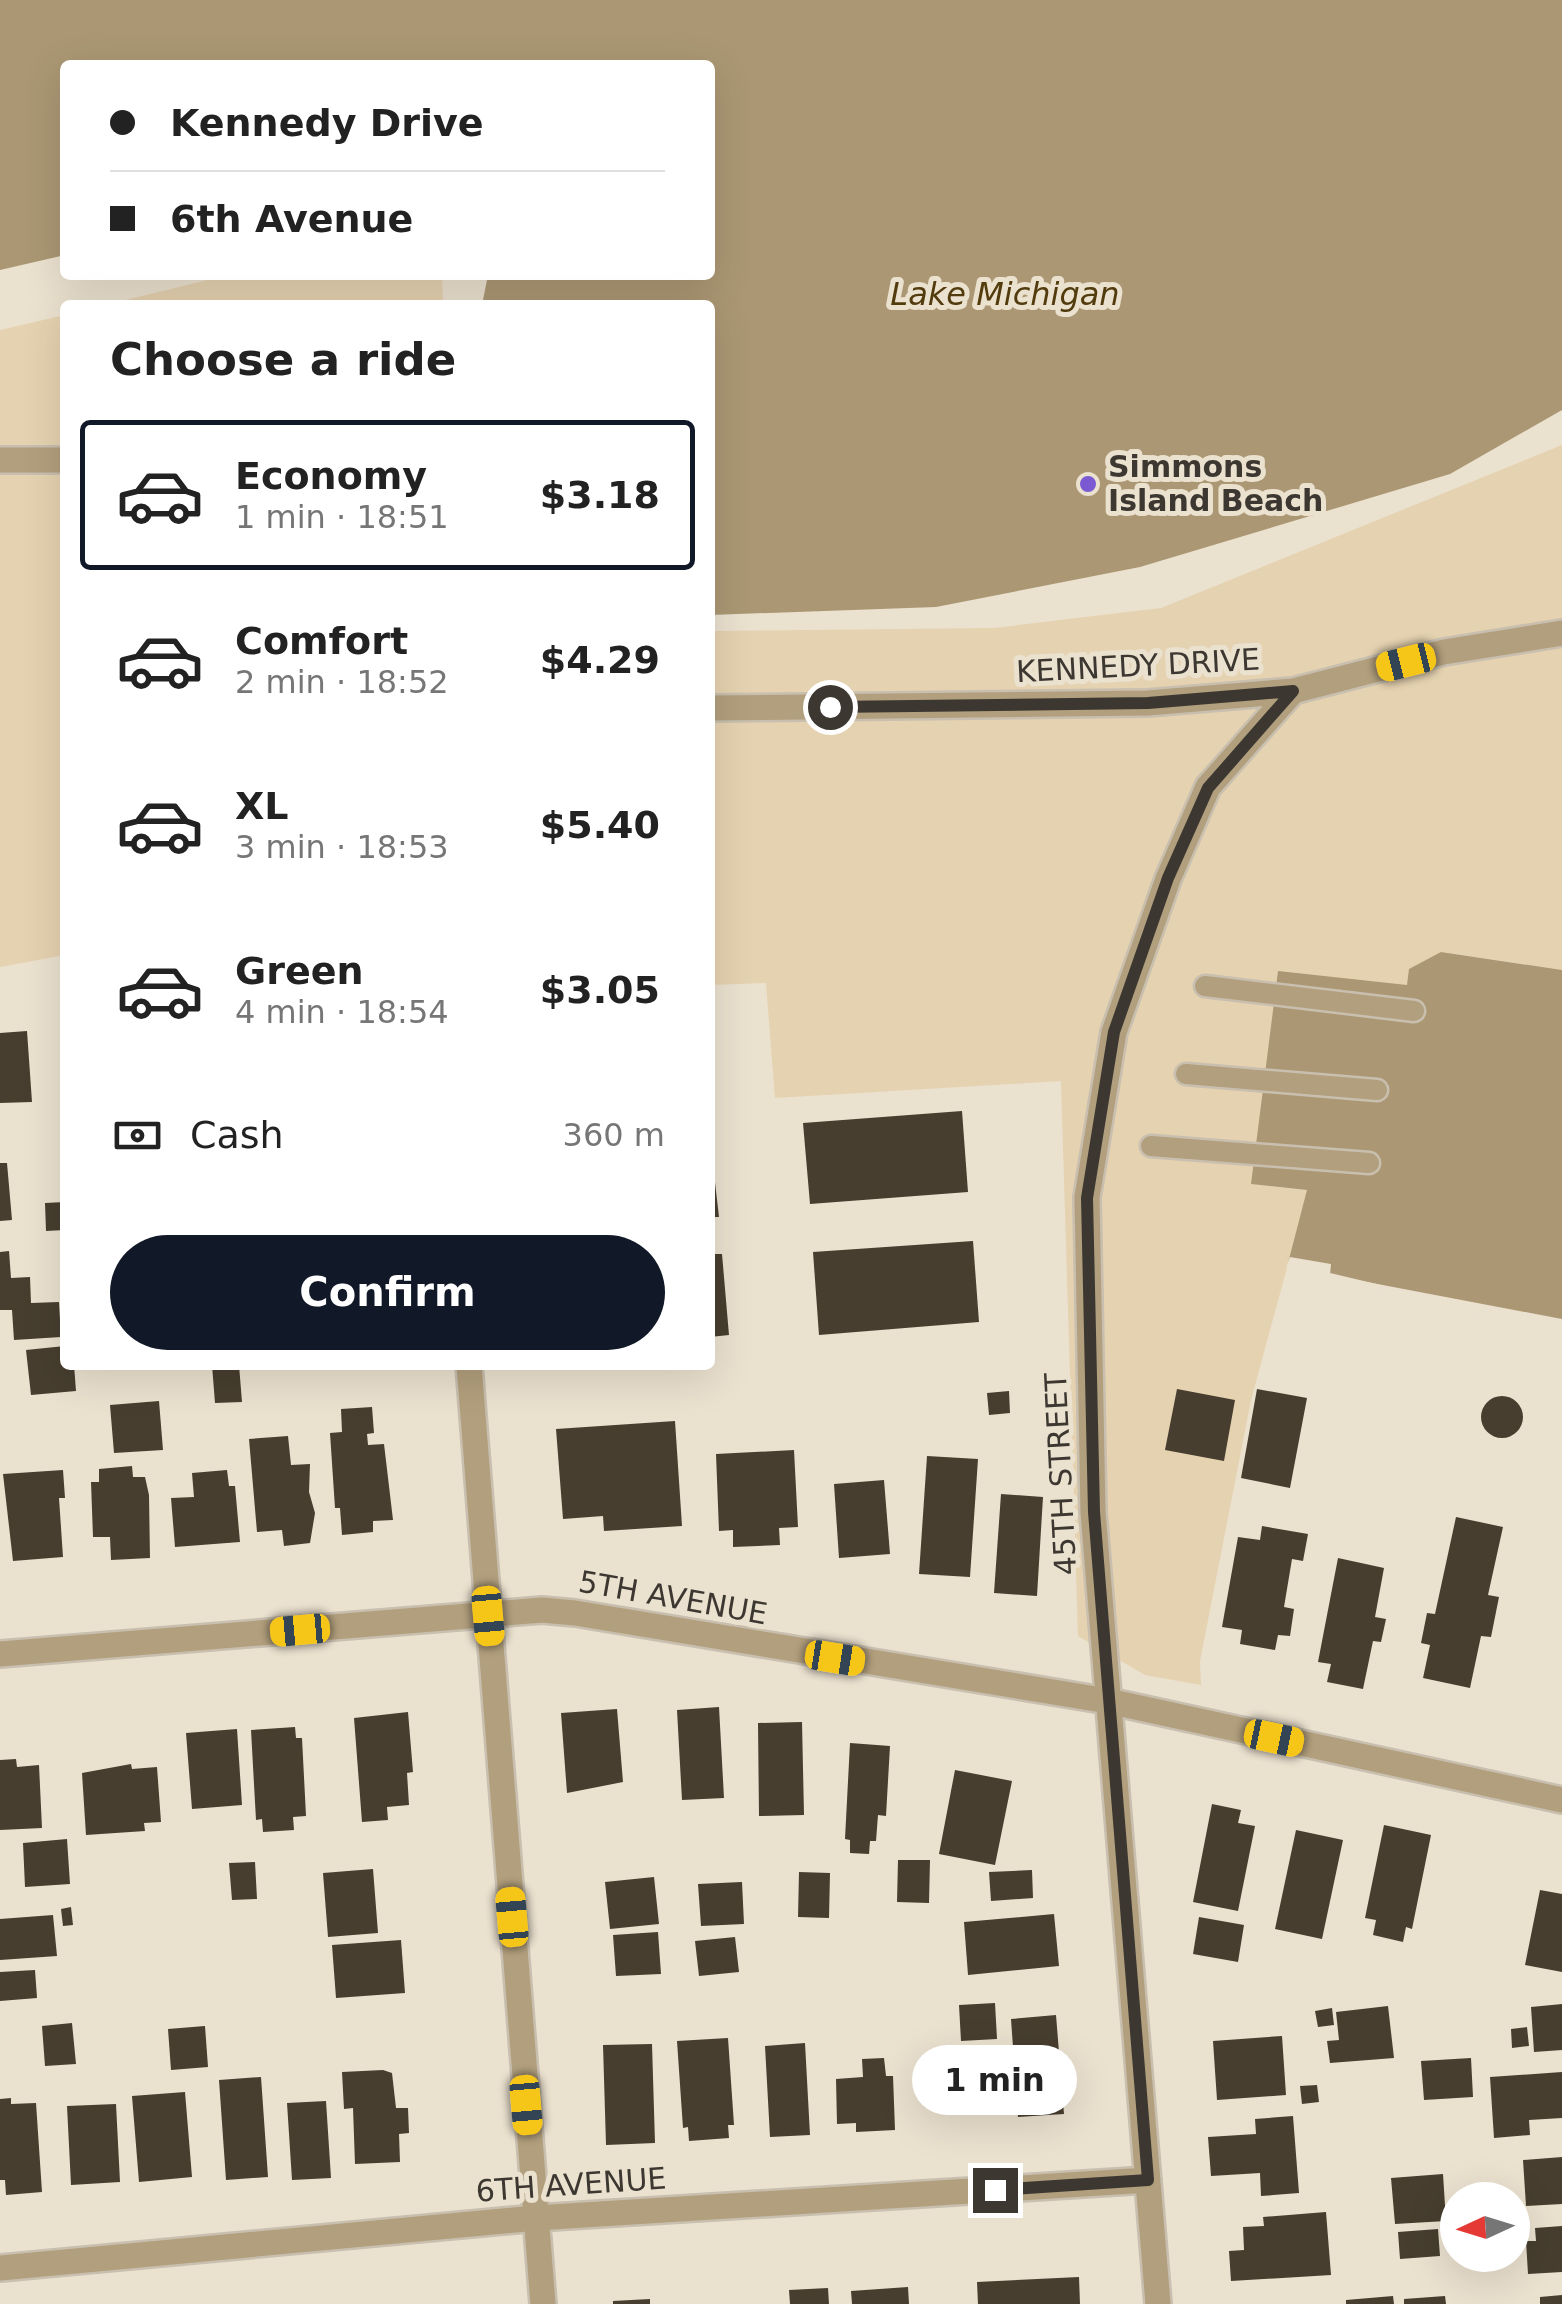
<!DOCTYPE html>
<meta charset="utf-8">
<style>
body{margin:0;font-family:"DejaVu Sans",sans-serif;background:#f2f2f2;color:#222;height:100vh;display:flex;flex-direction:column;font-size:38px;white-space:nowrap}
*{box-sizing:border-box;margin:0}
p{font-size:32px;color:#767676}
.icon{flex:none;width:55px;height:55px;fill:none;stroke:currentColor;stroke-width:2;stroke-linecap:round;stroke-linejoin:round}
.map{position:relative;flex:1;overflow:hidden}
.side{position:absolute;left:60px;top:300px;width:655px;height:1070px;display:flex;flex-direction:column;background:#fff;border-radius:10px;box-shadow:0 10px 40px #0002}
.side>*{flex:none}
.top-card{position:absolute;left:60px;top:60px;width:655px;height:220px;border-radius:10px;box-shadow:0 10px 40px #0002;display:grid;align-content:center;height:220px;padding:0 50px;background:#fff}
.needle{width:65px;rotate:266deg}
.tools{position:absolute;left:1440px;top:2182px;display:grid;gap:20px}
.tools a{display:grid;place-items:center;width:90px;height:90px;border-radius:50%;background:#fff;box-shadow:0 10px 40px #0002;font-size:50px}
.end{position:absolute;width:45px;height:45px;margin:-22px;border:12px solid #3c3831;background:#fff;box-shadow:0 0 0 5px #fff}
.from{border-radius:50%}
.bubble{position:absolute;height:70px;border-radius:35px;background:#fff;box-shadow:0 10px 40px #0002;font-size:32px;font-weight:700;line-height:70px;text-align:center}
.car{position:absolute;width:30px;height:60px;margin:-30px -15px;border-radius:12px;box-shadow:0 0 8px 2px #0007;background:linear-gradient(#f5c518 24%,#345 0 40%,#f5c518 0 76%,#345 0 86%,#f5c518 0)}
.top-card b{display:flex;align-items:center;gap:35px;height:95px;font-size:38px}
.top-card b+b{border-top:2px solid #e0e0e0}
.top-card i{width:25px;height:25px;background:#222}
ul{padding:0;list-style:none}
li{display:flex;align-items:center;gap:30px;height:150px;margin:0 20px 15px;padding:0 30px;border:5px solid transparent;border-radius:10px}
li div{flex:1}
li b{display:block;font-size:38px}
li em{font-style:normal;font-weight:700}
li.selected{border-color:#111827}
li>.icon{width:90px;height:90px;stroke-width:1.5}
h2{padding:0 50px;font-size:45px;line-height:120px}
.pay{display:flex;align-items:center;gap:25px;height:110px;padding:0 50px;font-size:38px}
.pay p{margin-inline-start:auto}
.cta{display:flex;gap:20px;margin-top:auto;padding:20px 50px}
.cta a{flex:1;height:115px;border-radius:60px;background:#111827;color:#fff;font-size:40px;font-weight:700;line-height:115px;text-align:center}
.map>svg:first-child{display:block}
.green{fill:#e5d2b0}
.water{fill:#ab9773}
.pier{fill:#ebe1cf}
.building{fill:#473e2f}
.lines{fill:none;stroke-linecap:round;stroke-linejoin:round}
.lane-casing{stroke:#c8bfaf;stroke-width:25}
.street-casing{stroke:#c8bfaf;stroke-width:30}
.lane{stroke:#b29f7d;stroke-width:20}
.street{stroke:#b29f7d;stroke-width:25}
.route{stroke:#3c3831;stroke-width:12}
.poi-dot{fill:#7a59d3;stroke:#ebe1cf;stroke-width:4}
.labels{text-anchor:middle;stroke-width:10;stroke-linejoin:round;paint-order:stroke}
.poi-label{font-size:30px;font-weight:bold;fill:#3c3831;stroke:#ebe1cf;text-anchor:start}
.street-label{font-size:30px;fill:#3c3831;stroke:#ebe1cf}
.water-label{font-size:32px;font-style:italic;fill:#523c0d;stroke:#ebe1cf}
</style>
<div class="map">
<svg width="1562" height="2304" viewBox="0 0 1562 2304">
<rect width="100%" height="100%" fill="#ebe1cf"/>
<path class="green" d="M223,275H447L448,305H84Z
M65,309V955L0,967V325Z
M1562,445V970L1442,952L1408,985L1252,1184L1307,1190L1306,1198L1251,1400L1200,1661L1201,1685L1145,1675L1078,1636L1061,1081L775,1098L766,983L710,985V631L994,628L1161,608Z"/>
<path class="water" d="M0,0H1562V410L1450,474L1140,567L936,607L710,615V305H448L447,275H710V65H65V305L0,325Z
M1441,952L1562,970V1328L1288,1263L1307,1190L1251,1184L1278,971L1407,985L1409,969Z"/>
<path class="pier" d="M65,255V275H228L105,305H65V315L0,330V270Z
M442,275H488L482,305H443Z
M1290,1257L1331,1264L1330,1275L1562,1319V1333L1327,1280L1286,1267Z"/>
<path class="building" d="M27,1031L32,1102L0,1103V1033Z
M962,1111L968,1192L810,1204L803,1123Z
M710,1139L719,1217H710Z
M0,1163H7L12,1220L0,1221Z
M65,1202V1230L46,1231L45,1203Z
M973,1241L979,1322L819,1335L813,1252Z
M9,1251L11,1278L30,1277L31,1303L59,1302L61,1337L14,1340L12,1310H0V1252Z
M710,1254H722L729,1335L710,1337Z
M65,1346V1365H74L76,1391L31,1395L26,1350Z
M212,1365H239L242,1402L215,1403Z
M1177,1389L1235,1400L1224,1461L1165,1450Z
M1257,1389L1307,1398L1290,1488L1241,1478Z
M1009,1391L1010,1413L989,1415L987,1393Z
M1481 1417a21 21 0 1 1 42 0a21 21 0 1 1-42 0Z
M159,1401L163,1450L114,1453L110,1405Z
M372,1407L374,1433L367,1434L368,1445L384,1444L393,1520L373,1521V1532L342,1535L340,1508H335L330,1433L342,1432L341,1409Z
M675,1421L682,1526L604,1531L603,1516L563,1519L556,1429Z
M288,1436L291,1465L310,1464L309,1492L315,1513L310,1543L284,1546L282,1530L257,1532L249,1439Z
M794,1450L798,1527L779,1528L780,1545L733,1547V1530L719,1531L716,1454Z
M927,1456L978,1459L970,1577L919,1574Z
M132,1466L133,1477H145L149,1495L150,1558L111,1560L110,1537H93L91,1482H99V1469Z
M63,1470L65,1498H59L63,1557L13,1561L3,1474Z
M227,1470L229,1486H235L240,1542L175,1547L171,1498L194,1497L192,1473Z
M884,1480L890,1554L839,1558L834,1484Z
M1001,1494L1043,1497L1037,1596L994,1593Z
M1456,1517L1503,1527L1488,1595L1499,1597L1491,1637L1481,1636L1470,1688L1423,1678L1430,1645L1421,1643L1427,1613L1435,1614Z
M1262,1526L1308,1534L1303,1561L1292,1559L1284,1607L1294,1609L1290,1636L1278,1635L1275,1650L1240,1644L1242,1630L1222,1627L1238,1537L1260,1540Z
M1338,1558L1384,1568L1375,1617L1386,1619L1381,1642L1373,1641L1363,1689L1327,1682L1331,1664L1318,1662Z
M719,1707L724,1798L682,1800L677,1710Z
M617,1709L623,1782L567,1793L561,1713Z
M408,1712L413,1772L407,1773L409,1805L387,1807L388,1820L362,1822L354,1718Z
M802,1722L804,1815L759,1816L758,1723Z
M295,1727L296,1738H302L306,1816L293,1817L294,1830L263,1832L262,1819L256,1820L251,1730Z
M237,1729L242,1805L192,1809L186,1733Z
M850,1743L890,1746L886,1816L878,1815L876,1841H870L869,1854L850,1853V1840L845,1839Z
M16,1759L17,1767L39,1765L42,1828L0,1830V1760Z
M131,1764L132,1769L157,1767L161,1822L144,1823L145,1831L86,1835L82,1773Z
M955,1770L1012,1781L995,1865L939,1854Z
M1212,1804L1241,1810L1238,1823L1255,1826L1238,1911L1193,1902Z
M1384,1825L1431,1835L1412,1929L1406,1927L1403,1942L1373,1935L1376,1920L1365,1918Z
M1296,1830L1343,1840L1322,1939L1275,1929Z
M67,1839L70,1884L25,1887L23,1843Z
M898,1860H930L929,1903L897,1902Z
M255,1862L257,1899L232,1900L229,1863Z
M373,1869L378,1933L328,1937L323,1873Z
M1032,1870L1033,1898L991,1901L989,1872Z
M799,1872L830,1873L829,1918L798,1917Z
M654,1877L659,1924L610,1929L605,1882Z
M742,1882L744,1924L701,1926L698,1884Z
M1540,1890L1562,1894V1972L1525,1965Z
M71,1907L73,1925L63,1926L61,1909Z
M1054,1914L1059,1966L968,1975L964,1922Z
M53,1915L57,1956L0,1960V1919Z
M1199,1917L1244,1925L1238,1962L1193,1954Z
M658,1932L661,1974L616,1976L613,1935Z
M735,1937L739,1972L699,1976L695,1941Z
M401,1940L405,1993L336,1998L332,1945Z
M35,1970L37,1998L0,2001V1972Z
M995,2003L997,2039L961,2041L959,2005Z
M1562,2004V2050L1534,2052L1531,2007Z
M1388,2006L1394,2058L1330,2063L1327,2041L1339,2040L1336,2012Z
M1332,2008L1334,2025L1318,2027L1315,2011Z
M1056,2015L1064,2114L1018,2117L1011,2019Z
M72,2023L76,2064L45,2066L42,2026Z
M205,2026L208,2067L171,2070L168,2029Z
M1527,2027L1529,2046L1512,2048L1511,2029Z
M1282,2036L1286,2095L1217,2100L1213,2041Z
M728,2038L734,2125H728L729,2138L689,2141L688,2127L683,2128L677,2041Z
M805,2043L810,2135L770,2137L765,2046Z
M652,2044L655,2143L606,2145L603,2045Z
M884,2058L886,2076H893L895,2130L856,2132V2123L837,2124L836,2079L863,2077L862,2059Z
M1471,2058L1473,2097L1424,2100L1421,2061Z
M383,2070L392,2073L396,2108H408L409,2133L399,2134L400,2162L355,2164L353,2108L344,2109L342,2072Z
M1562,2072V2118L1529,2120L1530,2135L1494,2138L1490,2077Z
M261,2077L268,2177L226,2180L219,2080Z
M1317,2085L1319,2102L1302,2104L1300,2086Z
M185,2092L192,2177L139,2182L132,2096Z
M11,2098V2104L36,2103L42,2192L6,2195L5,2180H0V2099Z
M326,2101L331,2178L292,2180L287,2103Z
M116,2104L120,2182L71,2185L67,2106Z
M1293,2116L1299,2193L1261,2196L1260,2173L1211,2176L1208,2137L1256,2134L1255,2119Z
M1562,2157V2204L1526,2206L1523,2160Z
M1443,2174L1446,2221L1395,2224L1391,2178Z
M1326,2212L1331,2275L1231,2281L1229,2251L1244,2250L1243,2227L1264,2226L1263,2217Z
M1562,2226V2272L1528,2274L1526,2241H1536L1535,2228Z
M1438,2229L1440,2256L1400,2259L1398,2232Z
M1079,2277L1080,2304H978L977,2282Z
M908,2287L909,2304H852L851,2291Z
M828,2288L829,2304H790L789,2290Z
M1562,2295V2304H1540V2297Z
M1393,2296L1394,2304H1346V2300Z
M1445,2296L1446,2304H1404V2299Z
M650,2299V2304H613V2301Z"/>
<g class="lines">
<g class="lane-casing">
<path id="lane" d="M1205,986L1414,1011
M1186,1074L1377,1090
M1151,1146L1369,1163"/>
</g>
<g class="street-casing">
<path id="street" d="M0,460H65
M710,708L1148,703L1293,691L1444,652L1562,633
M469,1365L543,2304
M0,1654L542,1610L575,1613L1108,1701L1562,1800
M0,2268L536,2218L1148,2180
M1158,2304L1093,1512L1087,1197L1114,1032L1168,879L1208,787L1293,691"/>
</g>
<use href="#lane" class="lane"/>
<use href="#street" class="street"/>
</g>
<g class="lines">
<path class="route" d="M830,707L1148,703L1293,691L1208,788L1168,878L1114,1032L1087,1198L1094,1512L1148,2180L995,2190"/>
</g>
<circle class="poi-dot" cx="1088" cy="484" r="10"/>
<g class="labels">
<g class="poi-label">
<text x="1108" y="477">Simmons<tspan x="1108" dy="34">Island Beach</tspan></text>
</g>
<g class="street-label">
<text transform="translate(1138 666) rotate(-3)" y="10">KENNEDY DRIVE</text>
<text transform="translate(1061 1474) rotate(-93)" y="10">45TH STREET</text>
<text transform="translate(673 1598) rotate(10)" y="10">5TH AVENUE</text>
<text transform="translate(571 2185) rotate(-4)" y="10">6TH AVENUE</text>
</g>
<g class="water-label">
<text x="1005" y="305">Lake Michigan</text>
</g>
</g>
</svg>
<div class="tools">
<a><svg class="needle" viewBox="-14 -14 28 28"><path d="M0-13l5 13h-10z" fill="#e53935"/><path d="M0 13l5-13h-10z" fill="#767676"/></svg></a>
</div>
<i class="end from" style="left:830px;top:707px"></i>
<i class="end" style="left:995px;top:2190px"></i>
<div class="bubble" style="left:912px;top:2045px;width:165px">1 min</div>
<i class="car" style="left:1406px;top:662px;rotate:256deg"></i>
<i class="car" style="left:488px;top:1616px;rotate:175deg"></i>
<i class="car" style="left:300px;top:1630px;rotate:265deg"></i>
<i class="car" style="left:835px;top:1658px;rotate:99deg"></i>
<i class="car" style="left:1274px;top:1738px;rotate:102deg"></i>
<i class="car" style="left:512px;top:1917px;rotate:355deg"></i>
<i class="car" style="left:526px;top:2105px;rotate:175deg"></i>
<div class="top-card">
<b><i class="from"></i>Kennedy Drive</b>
<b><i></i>6th Avenue</b>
</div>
<section class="side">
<h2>Choose a ride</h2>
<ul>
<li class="selected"><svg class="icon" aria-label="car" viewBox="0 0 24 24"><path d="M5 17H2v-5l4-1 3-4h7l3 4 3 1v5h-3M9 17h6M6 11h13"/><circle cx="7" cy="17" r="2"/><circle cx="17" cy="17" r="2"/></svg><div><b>Economy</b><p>1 min · 18:51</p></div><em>$3.18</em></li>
<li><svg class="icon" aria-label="car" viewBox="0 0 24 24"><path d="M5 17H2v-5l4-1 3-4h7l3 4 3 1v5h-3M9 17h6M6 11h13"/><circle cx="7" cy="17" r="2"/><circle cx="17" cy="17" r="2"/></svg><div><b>Comfort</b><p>2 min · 18:52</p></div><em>$4.29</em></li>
<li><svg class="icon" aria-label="car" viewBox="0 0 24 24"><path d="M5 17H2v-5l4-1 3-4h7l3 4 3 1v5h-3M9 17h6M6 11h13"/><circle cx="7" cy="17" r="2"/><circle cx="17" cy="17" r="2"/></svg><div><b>XL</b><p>3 min · 18:53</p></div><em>$5.40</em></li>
<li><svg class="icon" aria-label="car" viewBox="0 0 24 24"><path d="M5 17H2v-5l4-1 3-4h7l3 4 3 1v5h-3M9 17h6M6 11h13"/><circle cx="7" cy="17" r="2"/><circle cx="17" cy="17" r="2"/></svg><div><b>Green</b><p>4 min · 18:54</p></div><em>$3.05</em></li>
</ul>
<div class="pay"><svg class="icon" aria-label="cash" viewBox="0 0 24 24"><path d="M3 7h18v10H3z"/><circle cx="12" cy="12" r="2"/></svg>Cash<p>360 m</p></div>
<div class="cta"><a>Confirm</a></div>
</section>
</div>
